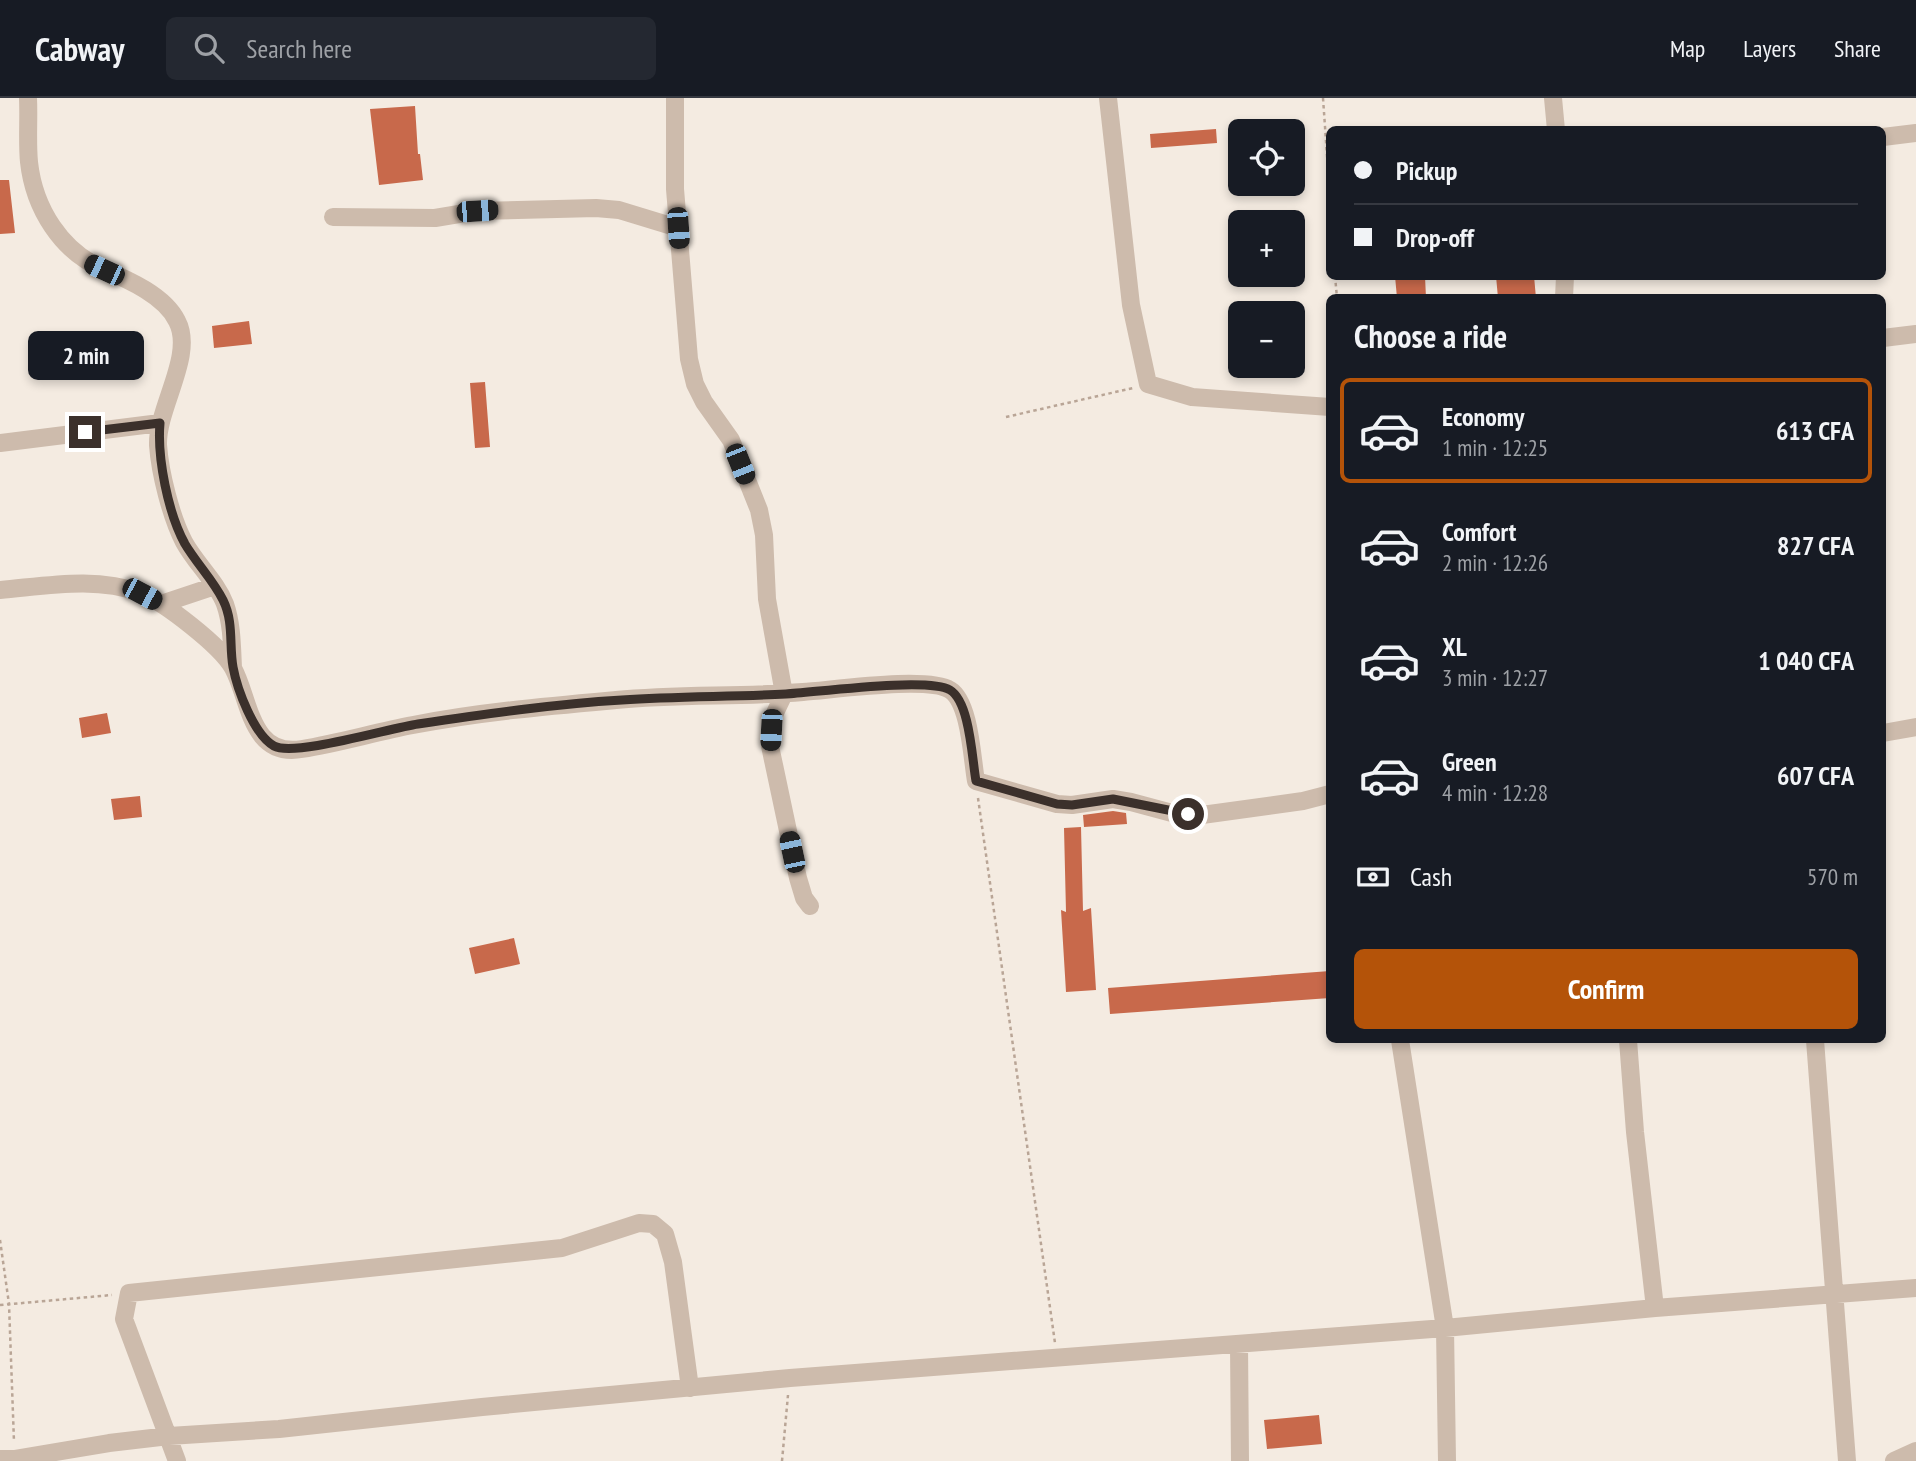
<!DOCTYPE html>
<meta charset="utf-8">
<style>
body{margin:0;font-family:"PT Sans Narrow",sans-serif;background:#242831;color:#f1f3f6;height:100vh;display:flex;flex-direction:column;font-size:26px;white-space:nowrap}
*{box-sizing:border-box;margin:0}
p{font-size:23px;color:#9ea1a6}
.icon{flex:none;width:38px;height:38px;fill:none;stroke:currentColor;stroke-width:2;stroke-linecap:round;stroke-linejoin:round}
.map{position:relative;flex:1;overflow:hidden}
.panel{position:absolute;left:1326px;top:196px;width:560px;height:749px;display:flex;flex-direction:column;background:#171b24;border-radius:10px;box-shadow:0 4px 10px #0003}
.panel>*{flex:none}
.banner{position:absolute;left:1326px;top:28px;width:560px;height:154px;border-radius:10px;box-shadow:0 4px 10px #0003;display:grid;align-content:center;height:154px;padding:0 28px;background:#171b24}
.controls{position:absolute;left:1228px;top:21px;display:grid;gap:14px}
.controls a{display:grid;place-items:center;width:77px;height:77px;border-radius:10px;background:#171b24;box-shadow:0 4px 10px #0003;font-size:35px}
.end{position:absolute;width:32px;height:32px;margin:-16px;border:9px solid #3b302b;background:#fff;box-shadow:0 0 0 4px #fff}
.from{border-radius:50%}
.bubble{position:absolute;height:49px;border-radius:10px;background:#171b24;box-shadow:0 4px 10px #0003;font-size:23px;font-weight:700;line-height:49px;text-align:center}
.car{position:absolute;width:21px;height:42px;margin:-21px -10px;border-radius:9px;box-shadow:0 0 5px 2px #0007;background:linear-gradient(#222 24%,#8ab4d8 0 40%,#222 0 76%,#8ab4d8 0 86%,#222 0)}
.banner b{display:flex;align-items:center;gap:24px;height:66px;font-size:26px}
.banner b+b{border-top:2px solid #363941}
.banner i{width:18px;height:18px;background:#f1f3f6}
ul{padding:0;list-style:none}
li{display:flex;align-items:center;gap:21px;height:105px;margin:0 14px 10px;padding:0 14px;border:4px solid transparent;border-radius:10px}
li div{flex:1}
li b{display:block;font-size:26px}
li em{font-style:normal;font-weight:700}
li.current{border-color:#b45309}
li>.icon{width:63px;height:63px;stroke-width:1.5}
h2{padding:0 28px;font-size:32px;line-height:84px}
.pay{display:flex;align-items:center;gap:18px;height:77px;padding:0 28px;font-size:26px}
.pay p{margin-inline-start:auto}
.primary-button{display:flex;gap:14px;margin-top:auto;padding:14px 28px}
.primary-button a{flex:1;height:80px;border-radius:10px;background:#b45309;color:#fff;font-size:28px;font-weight:700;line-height:80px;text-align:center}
header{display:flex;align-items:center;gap:42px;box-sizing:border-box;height:98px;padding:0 35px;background:#171b24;border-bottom:2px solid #363941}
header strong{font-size:33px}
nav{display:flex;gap:38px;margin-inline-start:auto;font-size:24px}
.search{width:490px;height:63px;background:#242831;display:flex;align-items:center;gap:18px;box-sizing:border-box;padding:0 24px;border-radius:10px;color:#9ea1a6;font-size:26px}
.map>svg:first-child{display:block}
.building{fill:#c8694b}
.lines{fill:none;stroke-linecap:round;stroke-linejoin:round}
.path{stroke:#b9a596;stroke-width:2.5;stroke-dasharray:3.5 3.5;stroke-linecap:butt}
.minor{stroke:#cdbbac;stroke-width:18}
.route{stroke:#3b302b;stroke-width:9}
</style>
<header>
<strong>Cabway</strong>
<div class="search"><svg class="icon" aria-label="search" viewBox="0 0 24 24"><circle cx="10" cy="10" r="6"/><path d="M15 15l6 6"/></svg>Search here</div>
<nav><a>Map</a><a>Layers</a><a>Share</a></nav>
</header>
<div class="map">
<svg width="1916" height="1363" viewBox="0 0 1916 1363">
<rect width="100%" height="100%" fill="#f4ebe1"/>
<path class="building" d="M415,8L418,56H420L423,82L379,87L370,11Z
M1216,31L1217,45L1151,50L1150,36Z
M0,82H9L15,135L0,136Z
M1395,178H1425L1426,200H1397Z
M1496,178H1534L1536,200H1498Z
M249,223L252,246L214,250L212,228Z
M485,284L490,349L475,350L470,285Z
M107,615L111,635L82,640L79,620Z
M140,698L142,719L114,722L111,701Z
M1113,713L1126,715L1127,726L1084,729L1083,717Z
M1081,729L1083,813L1091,810L1096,892L1066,894L1061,812L1066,814L1064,730Z
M514,840L520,866L475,876L469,850Z
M1330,873V900L1110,916L1108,890Z
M1319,1317L1322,1346L1267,1351L1264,1322Z"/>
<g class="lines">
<path class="path" d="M1323,0L1330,100
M1335,178L1337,200
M1006,319L1133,290
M978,700L1055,1245
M0,1142L9,1206L14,1344
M0,1207L112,1197
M782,1363L788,1297"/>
<path class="minor" d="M28,0C29,21 27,43 29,64C34,110 61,154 105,172C129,182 165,198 177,223C195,257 157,309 158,347C160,375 171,419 184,444C196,466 216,483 225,506C232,526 232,549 233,570
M675,0V91L689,261L695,286L704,304L731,342L759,412L764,437L767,501L784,596L774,617L770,648L798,780L804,800L810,808
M1108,0L1131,207L1148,286L1192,299L1330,309
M1553,0L1556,32
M1883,39L1916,35
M333,119L435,120L477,113L596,110L619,112L678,130
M1564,200L1565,178
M1883,240L1916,236
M0,345L160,325
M0,492C46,488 96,478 141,495C164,504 221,548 233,570C250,601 250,660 302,651C339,645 376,634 413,627C480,614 549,608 616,602C678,596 741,599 803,594C833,592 928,578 950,592C970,604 972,661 976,683L1057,706L1072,707L1113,701L1131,704L1172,715L1202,717L1303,703L1330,696
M161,506L215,488
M1883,635L1916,629
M1400,942L1445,1230L1447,1363
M1628,942L1635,1034L1655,1210
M1815,942L1847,1363
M1239,1246L1240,1363
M0,1361H14L109,1345L169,1338L279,1331L482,1309L790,1280L1445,1230L1655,1210L1916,1190
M177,1363L124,1221L129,1195L562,1150L639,1125L653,1126L665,1136L673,1164L690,1290
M1894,1363L1916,1353"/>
</g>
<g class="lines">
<path class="route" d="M85,334L160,325C157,360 168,415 185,446C197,466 213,482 223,502C234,524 229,547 233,569C237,591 254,637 274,648C294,659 390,630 418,626C485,616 554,606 622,602C677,598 731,599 786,596C818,594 928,579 950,592C970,604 972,661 976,683L1057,706L1072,707L1113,701L1188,716"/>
</g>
</svg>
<div class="controls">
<a><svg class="icon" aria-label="locate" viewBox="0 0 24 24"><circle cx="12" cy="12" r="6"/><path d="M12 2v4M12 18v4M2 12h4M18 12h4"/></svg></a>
<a>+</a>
<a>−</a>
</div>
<i class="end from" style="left:1188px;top:716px"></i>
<i class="end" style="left:85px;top:334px"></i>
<div class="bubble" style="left:28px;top:233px;width:116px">2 min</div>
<i class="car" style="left:477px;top:113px;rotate:86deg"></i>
<i class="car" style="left:678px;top:130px;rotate:176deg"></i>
<i class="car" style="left:104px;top:172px;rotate:295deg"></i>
<i class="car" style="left:740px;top:366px;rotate:158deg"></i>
<i class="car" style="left:142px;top:496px;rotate:118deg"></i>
<i class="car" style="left:771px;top:632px;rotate:183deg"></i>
<i class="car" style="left:792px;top:754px;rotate:348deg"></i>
<div class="banner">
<b><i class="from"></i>Pickup</b>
<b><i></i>Drop-off</b>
</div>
<section class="panel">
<h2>Choose a ride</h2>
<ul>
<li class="current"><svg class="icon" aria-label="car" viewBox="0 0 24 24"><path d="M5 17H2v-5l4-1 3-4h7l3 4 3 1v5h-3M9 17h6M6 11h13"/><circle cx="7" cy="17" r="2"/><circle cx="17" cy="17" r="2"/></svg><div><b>Economy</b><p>1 min · 12:25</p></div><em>613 CFA</em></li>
<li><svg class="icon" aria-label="car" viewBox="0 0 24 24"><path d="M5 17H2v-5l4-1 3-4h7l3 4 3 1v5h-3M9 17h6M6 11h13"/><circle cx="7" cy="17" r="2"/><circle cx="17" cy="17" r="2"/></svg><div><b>Comfort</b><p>2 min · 12:26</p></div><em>827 CFA</em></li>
<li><svg class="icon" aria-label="car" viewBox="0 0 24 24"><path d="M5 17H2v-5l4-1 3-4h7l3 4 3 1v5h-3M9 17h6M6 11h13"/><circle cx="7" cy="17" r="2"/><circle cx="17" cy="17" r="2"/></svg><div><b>XL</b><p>3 min · 12:27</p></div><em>1 040 CFA</em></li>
<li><svg class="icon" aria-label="car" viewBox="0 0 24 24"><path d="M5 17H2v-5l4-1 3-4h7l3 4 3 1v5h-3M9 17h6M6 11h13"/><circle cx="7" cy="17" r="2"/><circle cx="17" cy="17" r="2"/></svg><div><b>Green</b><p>4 min · 12:28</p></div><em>607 CFA</em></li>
</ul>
<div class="pay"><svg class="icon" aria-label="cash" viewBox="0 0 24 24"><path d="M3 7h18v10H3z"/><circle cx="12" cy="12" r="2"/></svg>Cash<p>570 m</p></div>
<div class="primary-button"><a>Confirm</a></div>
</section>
</div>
